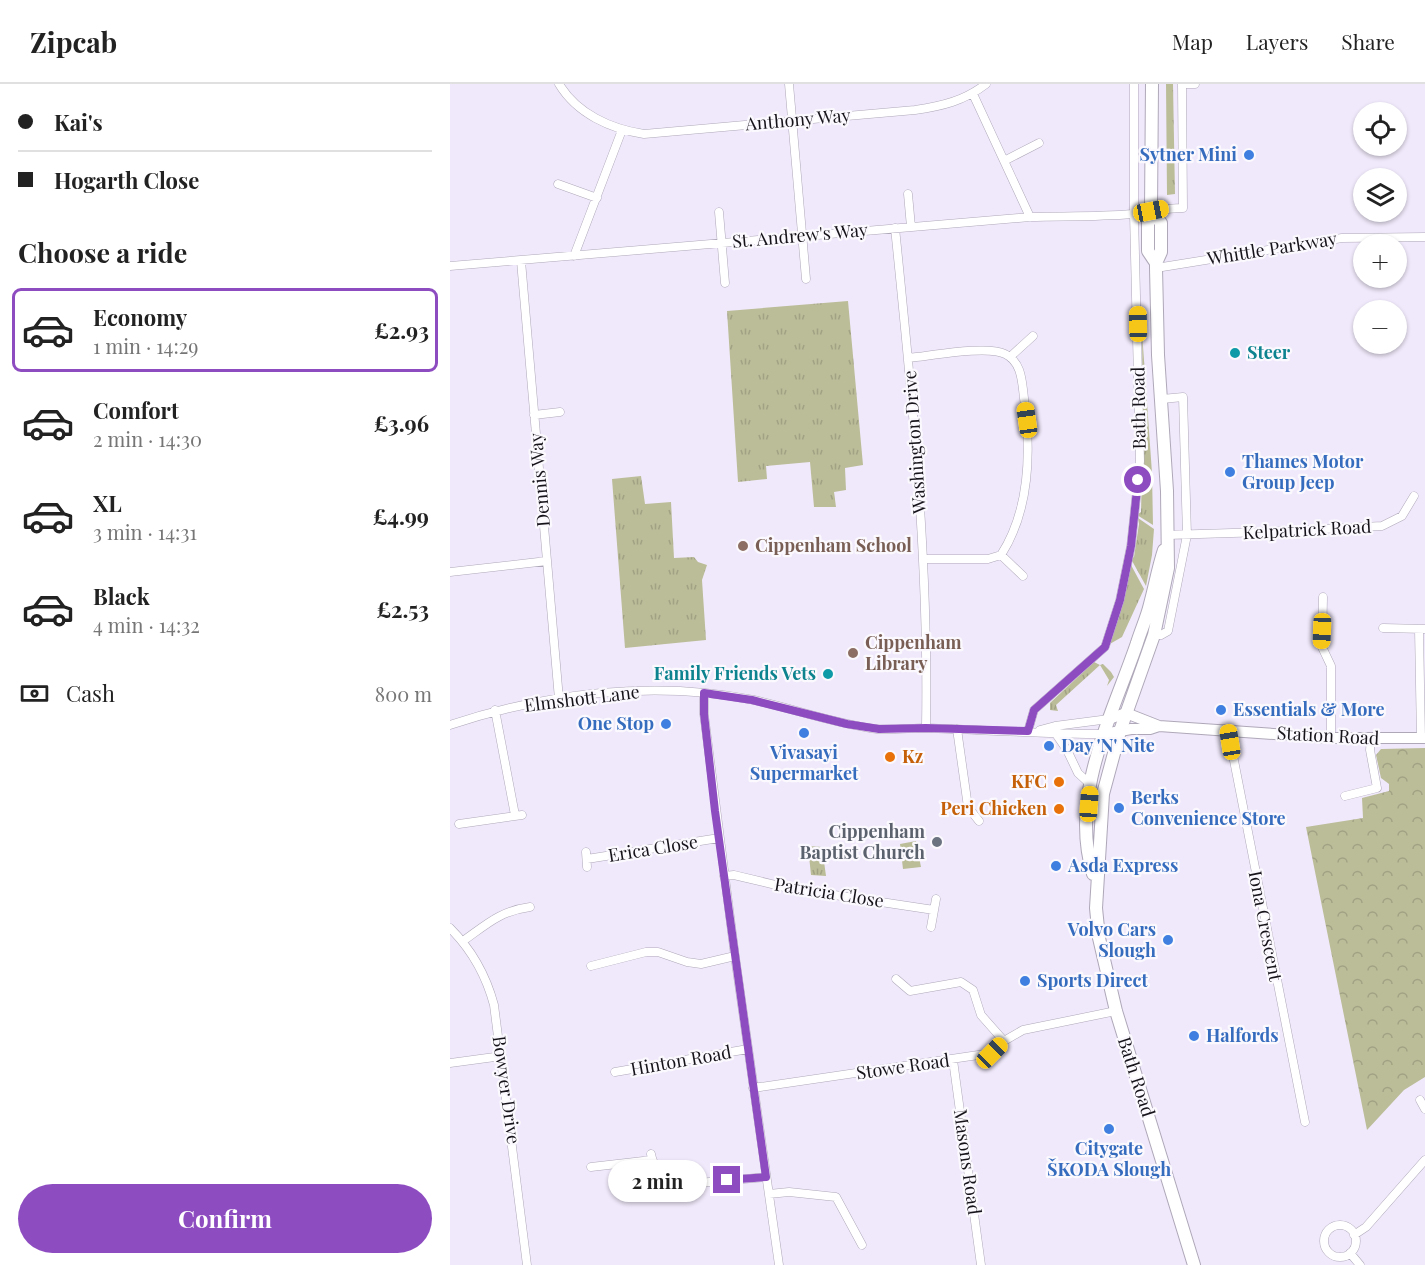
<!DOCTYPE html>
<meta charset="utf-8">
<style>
body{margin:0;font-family:"Playfair Display",serif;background:#f2f2f2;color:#222;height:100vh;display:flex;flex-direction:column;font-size:22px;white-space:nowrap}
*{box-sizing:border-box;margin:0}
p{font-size:20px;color:#767676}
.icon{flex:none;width:33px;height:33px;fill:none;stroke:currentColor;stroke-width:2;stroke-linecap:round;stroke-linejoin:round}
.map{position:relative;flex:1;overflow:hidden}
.side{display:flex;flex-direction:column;background:#fff;width:450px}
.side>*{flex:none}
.guide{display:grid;align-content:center;height:132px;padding:0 18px;background:#fff}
.fabs{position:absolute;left:903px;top:18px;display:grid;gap:12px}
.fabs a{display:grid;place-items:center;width:54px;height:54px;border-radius:50%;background:#fff;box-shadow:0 2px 4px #0004;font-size:30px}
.end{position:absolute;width:27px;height:27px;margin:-14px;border:8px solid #8e4cc1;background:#fff;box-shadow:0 0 0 3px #fff}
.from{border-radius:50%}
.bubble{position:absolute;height:42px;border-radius:21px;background:#fff;box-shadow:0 2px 4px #0004;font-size:20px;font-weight:700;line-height:42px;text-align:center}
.car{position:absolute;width:18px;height:36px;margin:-18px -9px;border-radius:8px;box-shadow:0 0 4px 2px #0007;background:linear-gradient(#f5c518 24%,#345 0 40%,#f5c518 0 76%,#345 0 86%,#f5c518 0)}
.guide b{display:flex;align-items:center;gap:21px;height:57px;font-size:22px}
.guide b+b{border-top:2px solid #e0e0e0}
.guide i{width:15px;height:15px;background:#222}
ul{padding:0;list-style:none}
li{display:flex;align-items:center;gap:18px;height:84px;margin:0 12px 9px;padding:0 6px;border:3px solid transparent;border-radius:9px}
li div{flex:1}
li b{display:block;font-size:22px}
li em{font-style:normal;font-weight:700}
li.current{border-color:#8e4cc1}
li>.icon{width:54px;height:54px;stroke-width:1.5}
h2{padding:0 18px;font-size:27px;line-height:72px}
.pay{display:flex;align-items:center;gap:15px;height:66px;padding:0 18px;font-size:22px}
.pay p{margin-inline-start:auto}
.button{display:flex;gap:12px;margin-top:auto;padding:12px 18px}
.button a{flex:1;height:69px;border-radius:36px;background:#8e4cc1;color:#fff;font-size:24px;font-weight:700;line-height:69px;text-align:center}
header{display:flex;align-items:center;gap:36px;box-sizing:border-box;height:84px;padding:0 30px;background:#fff;border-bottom:2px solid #e0e0e0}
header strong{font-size:28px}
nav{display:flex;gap:33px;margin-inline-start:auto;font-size:21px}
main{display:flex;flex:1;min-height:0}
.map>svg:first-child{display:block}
.grass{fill:url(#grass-tufts)}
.forest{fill:url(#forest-crowns)}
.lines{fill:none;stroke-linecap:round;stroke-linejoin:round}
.street-casing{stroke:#afa8b9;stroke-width:9}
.secondary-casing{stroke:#afa8b9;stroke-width:12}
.primary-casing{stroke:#afa8b9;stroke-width:14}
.street{stroke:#fff;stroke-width:8}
.secondary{stroke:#fff;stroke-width:10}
.primary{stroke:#fff;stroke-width:12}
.route{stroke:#8e4cc1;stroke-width:8}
.shop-dot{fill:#3f7fe0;stroke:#fbf9fd;stroke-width:2}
.culture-dot{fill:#0f9aa8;stroke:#fbf9fd;stroke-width:2}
.education-dot{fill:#8d6e63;stroke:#fbf9fd;stroke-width:2}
.food-dot{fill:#e8710a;stroke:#fbf9fd;stroke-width:2}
.worship-dot{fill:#6b7280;stroke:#fbf9fd;stroke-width:2}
.labels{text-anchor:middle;stroke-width:4.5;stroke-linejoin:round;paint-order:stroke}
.street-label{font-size:18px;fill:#16141a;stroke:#fbf9fd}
.shop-label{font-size:18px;font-weight:bold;fill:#366cbe;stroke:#fbf9fd;text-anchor:start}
.culture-label{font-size:18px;font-weight:bold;fill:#0d838f;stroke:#fbf9fd;text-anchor:start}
.education-label{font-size:18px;font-weight:bold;fill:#785e54;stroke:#fbf9fd;text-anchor:start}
.food-label{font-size:18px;font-weight:bold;fill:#c56008;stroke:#fbf9fd;text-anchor:end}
.worship-label{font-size:18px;font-weight:bold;fill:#5b616d;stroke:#fbf9fd;text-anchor:end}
</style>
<header>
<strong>Zipcab</strong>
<nav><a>Map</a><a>Layers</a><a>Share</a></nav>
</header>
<main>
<section class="side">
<div class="guide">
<b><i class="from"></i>Kai's</b>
<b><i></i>Hogarth Close</b>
</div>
<h2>Choose a ride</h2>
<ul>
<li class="current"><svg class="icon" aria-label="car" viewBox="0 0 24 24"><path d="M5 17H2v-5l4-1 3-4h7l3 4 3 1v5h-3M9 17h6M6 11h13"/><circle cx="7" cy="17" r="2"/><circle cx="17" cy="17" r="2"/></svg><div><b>Economy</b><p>1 min · 14:29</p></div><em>£2.93</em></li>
<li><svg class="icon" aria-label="car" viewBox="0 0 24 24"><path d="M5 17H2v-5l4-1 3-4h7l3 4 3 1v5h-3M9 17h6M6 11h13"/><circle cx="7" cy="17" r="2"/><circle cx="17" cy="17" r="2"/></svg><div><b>Comfort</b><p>2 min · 14:30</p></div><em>£3.96</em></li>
<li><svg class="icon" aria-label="car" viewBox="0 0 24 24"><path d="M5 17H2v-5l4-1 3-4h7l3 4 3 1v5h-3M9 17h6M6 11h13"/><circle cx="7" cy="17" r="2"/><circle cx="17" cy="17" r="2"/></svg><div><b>XL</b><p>3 min · 14:31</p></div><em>£4.99</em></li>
<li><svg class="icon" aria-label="car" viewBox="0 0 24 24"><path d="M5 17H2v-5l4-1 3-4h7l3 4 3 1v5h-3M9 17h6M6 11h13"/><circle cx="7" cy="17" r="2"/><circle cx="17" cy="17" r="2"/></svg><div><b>Black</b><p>4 min · 14:32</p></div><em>£2.53</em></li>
</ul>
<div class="pay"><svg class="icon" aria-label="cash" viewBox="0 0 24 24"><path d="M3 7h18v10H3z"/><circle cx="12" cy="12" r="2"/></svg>Cash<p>800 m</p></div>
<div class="button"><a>Confirm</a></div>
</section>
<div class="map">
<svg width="975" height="1181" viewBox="0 0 975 1181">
<defs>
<pattern id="grass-tufts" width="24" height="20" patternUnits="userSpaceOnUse" patternTransform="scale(1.5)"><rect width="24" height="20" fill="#bbbd99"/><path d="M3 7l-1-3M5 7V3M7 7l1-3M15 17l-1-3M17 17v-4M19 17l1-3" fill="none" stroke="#a0a283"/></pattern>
<pattern id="forest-crowns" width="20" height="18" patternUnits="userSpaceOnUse" patternTransform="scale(1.5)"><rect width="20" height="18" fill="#bbbd99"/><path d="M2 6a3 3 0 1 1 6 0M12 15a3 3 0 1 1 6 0" fill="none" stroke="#a0a283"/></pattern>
</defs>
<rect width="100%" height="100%" fill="#f0e9fb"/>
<path class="grass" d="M716,0H723L725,110L717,111Z
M398,217L413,381L395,384L396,406L384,408L386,423H364L360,378L316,382L317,395L288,398L277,227Z
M692,248L702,389L703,441L687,431L691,428L693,346Z
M191,392L195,420L221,418L224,474L244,473L248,478L257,481L252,496L256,556L175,564L162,395Z
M688,434L704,445L702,471L696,502L681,475L684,473L689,440Z
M681,481L694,505L672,553L658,561L668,534Z
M644,578L650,581L653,580L661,588L664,593L657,602L659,596L650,581L606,621L608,627L600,626V619Z
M466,757L471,783L453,785L450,760Z
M358,762L372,763L376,792L361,791Z"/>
<path class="forest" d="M975,664V993L954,1006L917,1046L856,743L913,734L912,714L939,707V700L931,694L926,671L931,665Z"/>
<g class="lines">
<g class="street-casing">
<path id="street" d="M109,0C127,30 161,45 194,50L465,26C492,22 514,17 536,0
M339,0L356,195
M732,0H745
M523,10L580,133
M554,77L589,59
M108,100L147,114
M458,110L461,143
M269,128L275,199
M445,144C462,310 479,477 476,644
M124,172L172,46
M71,177L109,615
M0,182L580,133C614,132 648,133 682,130C700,128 716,124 733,124L732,0
M706,184L892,154L975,153
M560,273L583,252
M459,274C481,272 537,261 555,270C572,278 572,298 574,314C581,365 580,426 551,471L538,475H473
M84,331L110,328
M717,451L815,448L932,442L952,432L964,412
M551,471L573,492
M0,488L97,477
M873,513L872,563L881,582V654
M933,544L975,545
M969,545L971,655
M704,551H711L718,547L737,451L733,313L712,315
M254,609V630L285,872L329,1181
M45,626L65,731
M0,641C97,609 203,596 304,616C345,625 385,640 427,645C444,646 461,644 477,644C536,646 595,650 654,650
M507,645L518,723L529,737
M590,646L605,642L659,635
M778,646L855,1038
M578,647L584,626L655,563L670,516L681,462L690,377L684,130V0
M606,650L617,666L628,689L640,700
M895,712L927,704L920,666L921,655
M9,740L72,731
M136,768L137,783
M137,775L269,754
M274,792L284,791L338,804L484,826
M481,843L486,815
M0,844C22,866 36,891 44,921L77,1181
M13,857C37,840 50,827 80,823
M141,882L196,868H208L237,878L251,880L285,872
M446,895L460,907L511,898L523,906L531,931L554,957
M503,976L531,1181
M0,979L52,972
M165,988L298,965
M303,1004L542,969L554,957L573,946L666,927
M970,1016L975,1025
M201,1070C203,1082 213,1096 225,1101L316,1093
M141,1083L202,1076
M319,1110L339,1108L386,1113L412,1161
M874 1157a16 16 0 1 1 32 0a16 16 0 1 1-32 0Z
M904,1151L916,1143L975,1076
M900,1169L910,1181"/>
</g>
<g class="secondary-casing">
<path id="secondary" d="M659,635L676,629L709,642
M654,650L681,645H700L709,642L881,654H975"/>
</g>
<g class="primary-casing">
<path id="primary" d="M702,0L701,127L698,139V167L706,179
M701,127L711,139V168L706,179V184L708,271L717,407L718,484L704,551L670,647L653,710L646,824L649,854L666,927L744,1181
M643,790C619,712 662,632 687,559C691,546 697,533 700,520C705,502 708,484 714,466"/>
</g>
<use href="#street" class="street"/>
<use href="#secondary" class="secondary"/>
<use href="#primary" class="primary"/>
</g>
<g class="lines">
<path class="route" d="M277,1096L316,1093L265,727L254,630V609L302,616L397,640L429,645L476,644L578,647L584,626L655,563L670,516L681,462L688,396"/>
</g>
<g class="shop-dot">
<circle cx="799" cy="71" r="6"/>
<circle cx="780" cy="388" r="6"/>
<circle cx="771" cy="626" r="6"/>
<circle cx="216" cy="640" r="6"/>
<circle cx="354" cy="649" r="6"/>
<circle cx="599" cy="662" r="6"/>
<circle cx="669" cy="724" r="6"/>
<circle cx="606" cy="782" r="6"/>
<circle cx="718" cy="856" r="6"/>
<circle cx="575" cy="897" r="6"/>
<circle cx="744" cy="952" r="6"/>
<circle cx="659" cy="1045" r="6"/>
</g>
<g class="culture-dot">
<circle cx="785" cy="269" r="6"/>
<circle cx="378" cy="590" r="6"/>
</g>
<g class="education-dot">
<circle cx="293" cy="462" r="6"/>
<circle cx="403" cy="569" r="6"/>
</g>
<g class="food-dot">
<circle cx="440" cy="673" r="6"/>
<circle cx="609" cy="698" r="6"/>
<circle cx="609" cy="725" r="6"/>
</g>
<circle class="worship-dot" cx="487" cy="758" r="6"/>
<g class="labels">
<g class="street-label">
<text transform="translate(348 36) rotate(-5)" y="6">Anthony Way</text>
<text transform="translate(350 152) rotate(-5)" y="6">St. Andrew's Way</text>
<text transform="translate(822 165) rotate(-9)" y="6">Whittle Parkway</text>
<text transform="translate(689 324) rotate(-91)" y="6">Bath Road</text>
<text transform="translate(465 358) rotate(-94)" y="6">Washington Drive</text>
<text transform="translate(90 396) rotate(-95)" y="6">Dennis Way</text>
<text transform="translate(857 446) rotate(-3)" y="6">Kelpatrick Road</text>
<text transform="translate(132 615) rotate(-7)" y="6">Elmshott Lane</text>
<text transform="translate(878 652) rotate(3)" y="6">Station Road</text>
<text transform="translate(203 765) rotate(-9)" y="6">Erica Close</text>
<text transform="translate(379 809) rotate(9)" y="6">Patricia Close</text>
<text transform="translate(815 842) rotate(79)" y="6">Iona Crescent</text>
<text transform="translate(231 977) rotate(-10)" y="6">Hinton Road</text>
<text transform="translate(453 983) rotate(-8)" y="6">Stowe Road</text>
<text transform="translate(686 993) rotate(72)" y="6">Bath Road</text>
<text transform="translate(56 1006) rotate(82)" y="6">Bowyer Drive</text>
<text transform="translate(517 1078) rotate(82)" y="6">Masons Road</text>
</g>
<g class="shop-label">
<text x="787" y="77" text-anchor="end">Sytner Mini</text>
<text x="792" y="384">Thames Motor<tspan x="792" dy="21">Group Jeep</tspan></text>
<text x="783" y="632">Essentials &amp; More</text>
<text x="204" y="646" text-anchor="end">One Stop</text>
<text x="611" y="668">Day 'N' Nite</text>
<text x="354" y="675" text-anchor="middle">Vivasayi<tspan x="354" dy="21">Supermarket</tspan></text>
<text x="681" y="720">Berks<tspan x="681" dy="21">Convenience Store</tspan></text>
<text x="618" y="788">Asda Express</text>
<text x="706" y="852" text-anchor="end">Volvo Cars<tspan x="706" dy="21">Slough</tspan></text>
<text x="587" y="903">Sports Direct</text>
<text x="756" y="958">Halfords</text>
<text x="659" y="1071" text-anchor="middle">Citygate<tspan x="659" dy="21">ŠKODA Slough</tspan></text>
</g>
<g class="culture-label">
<text x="797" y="275">Steer</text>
<text x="366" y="596" text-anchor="end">Family Friends Vets</text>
</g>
<g class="education-label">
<text x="305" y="468">Cippenham School</text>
<text x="415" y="565">Cippenham<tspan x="415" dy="21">Library</tspan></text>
</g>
<g class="food-label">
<text x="452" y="679" text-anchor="start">Kz</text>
<text x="597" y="704">KFC</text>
<text x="597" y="731">Peri Chicken</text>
</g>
<g class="worship-label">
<text x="475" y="754">Cippenham<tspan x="475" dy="21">Baptist Church</tspan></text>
</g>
</g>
</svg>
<div class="fabs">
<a><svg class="icon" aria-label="locate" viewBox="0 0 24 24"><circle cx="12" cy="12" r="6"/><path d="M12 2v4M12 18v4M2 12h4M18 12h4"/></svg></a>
<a><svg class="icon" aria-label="layers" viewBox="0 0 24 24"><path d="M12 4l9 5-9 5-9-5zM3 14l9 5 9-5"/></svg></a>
<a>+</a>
<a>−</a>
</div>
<i class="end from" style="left:688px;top:396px"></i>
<i class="end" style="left:277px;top:1096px"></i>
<div class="bubble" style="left:158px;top:1076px;width:99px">2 min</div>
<i class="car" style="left:701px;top:127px;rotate:79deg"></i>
<i class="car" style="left:688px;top:240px;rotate:359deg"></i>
<i class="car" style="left:577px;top:336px;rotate:352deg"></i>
<i class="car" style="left:872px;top:547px;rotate:182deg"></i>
<i class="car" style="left:780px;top:658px;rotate:351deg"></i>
<i class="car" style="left:639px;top:720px;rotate:4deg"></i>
<i class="car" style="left:542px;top:969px;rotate:45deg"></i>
</div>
</main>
